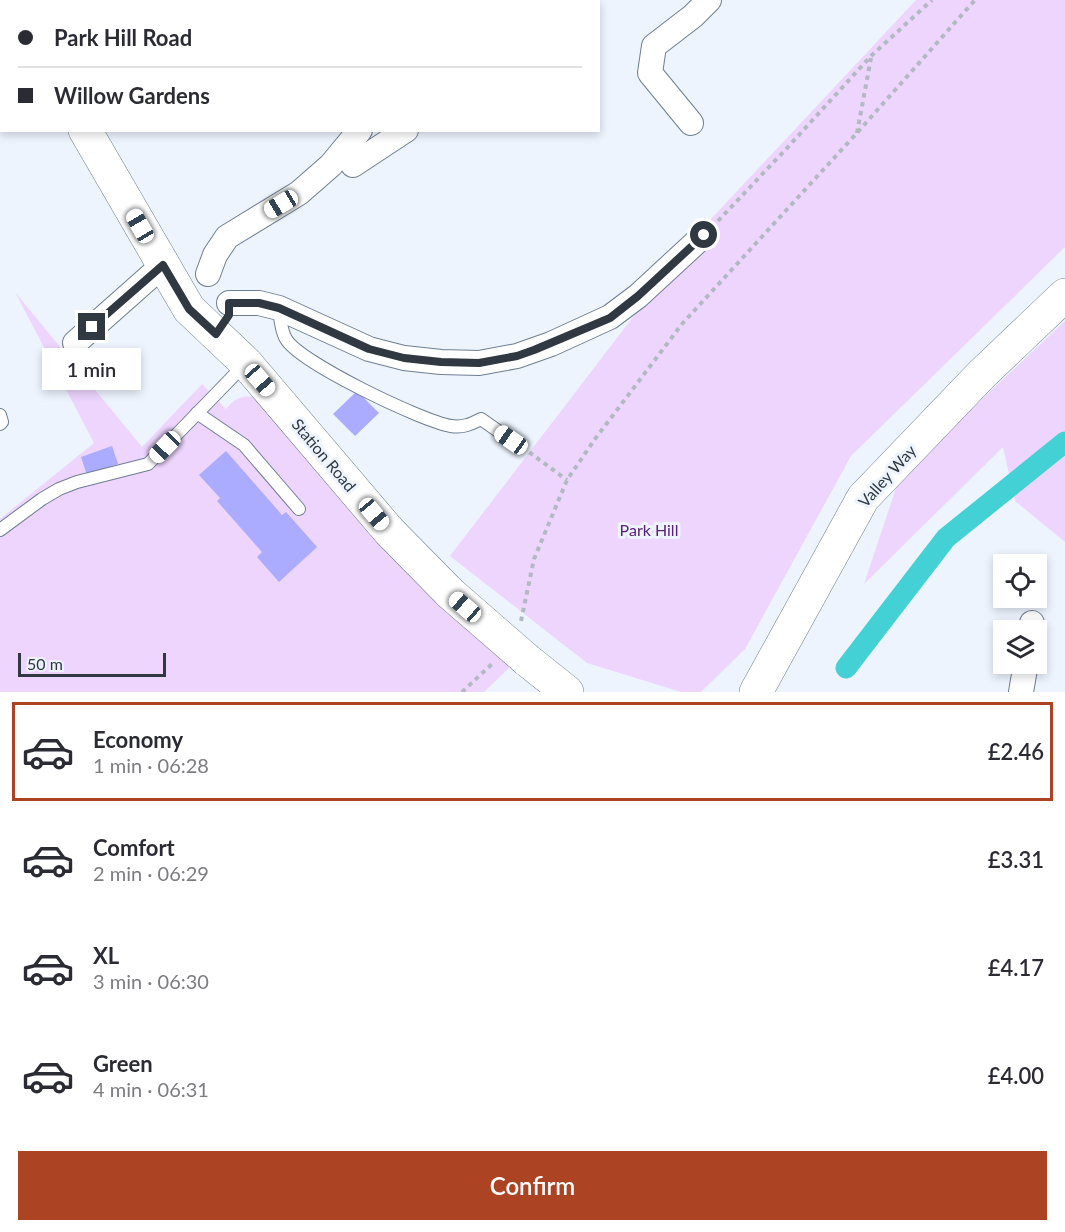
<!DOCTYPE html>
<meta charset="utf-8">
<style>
body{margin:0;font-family:Lato,sans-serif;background:#f2f2f3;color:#2b2b33;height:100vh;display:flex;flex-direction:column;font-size:22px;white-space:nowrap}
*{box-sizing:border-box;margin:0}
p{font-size:20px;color:#7c7c81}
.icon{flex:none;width:33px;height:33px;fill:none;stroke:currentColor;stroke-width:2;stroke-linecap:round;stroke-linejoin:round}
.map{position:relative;height:692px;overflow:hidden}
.panel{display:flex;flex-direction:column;background:#fff;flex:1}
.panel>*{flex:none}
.hud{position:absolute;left:0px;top:0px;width:600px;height:132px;box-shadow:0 3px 9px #0003;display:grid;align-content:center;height:132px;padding:0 18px;background:#fff}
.fabs{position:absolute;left:993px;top:554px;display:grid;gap:12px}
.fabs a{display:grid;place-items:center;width:54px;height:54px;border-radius:0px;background:#fff;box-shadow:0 3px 9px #0003;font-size:30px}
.scale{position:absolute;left:18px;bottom:15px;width:148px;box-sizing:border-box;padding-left:6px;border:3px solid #303841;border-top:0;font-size:16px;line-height:21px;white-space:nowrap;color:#303841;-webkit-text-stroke:4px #edf4fe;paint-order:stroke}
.end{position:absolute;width:27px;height:27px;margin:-14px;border:8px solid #303841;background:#fff;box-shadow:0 0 0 3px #fff}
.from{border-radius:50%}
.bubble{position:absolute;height:42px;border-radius:0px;background:#fff;box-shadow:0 3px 9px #0003;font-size:20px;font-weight:600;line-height:42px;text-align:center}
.car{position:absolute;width:18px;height:36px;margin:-18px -9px;border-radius:8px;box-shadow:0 0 4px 2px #0007;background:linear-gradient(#fff 24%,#345 0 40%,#fff 0 76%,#345 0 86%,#fff 0)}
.hud b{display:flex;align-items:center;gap:21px;height:57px;font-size:22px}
.hud b+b{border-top:2px solid #e1e1e2}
.hud i{width:15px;height:15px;background:#2b2b33}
ul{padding:10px 0 0;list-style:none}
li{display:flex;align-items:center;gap:18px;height:99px;margin:0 12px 9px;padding:0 6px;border:3px solid transparent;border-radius:0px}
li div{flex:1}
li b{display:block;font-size:22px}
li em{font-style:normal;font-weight:600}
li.on{border-color:#ac4424}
li>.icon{width:54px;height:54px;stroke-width:1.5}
.cta{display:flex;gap:12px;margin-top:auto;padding:12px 18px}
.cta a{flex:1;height:69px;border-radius:0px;background:#ac4424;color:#fff;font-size:24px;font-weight:600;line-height:69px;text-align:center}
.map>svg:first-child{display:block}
.green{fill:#edd5fe}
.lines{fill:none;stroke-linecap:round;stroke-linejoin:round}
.canal{stroke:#43d1d5;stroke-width:21}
.building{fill:#ababff}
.service-casing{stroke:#6e7e93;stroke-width:14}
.minor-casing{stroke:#6e7e93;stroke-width:26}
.secondary-casing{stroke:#6e7e93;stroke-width:34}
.primary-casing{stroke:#6e7e93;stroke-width:34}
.path{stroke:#b2b9c3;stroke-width:4;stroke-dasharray:4.5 4.5;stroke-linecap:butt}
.service{stroke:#fff;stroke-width:12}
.minor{stroke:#fff;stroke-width:24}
.secondary{stroke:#fff;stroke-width:33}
.primary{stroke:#fff;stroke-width:33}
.secondary-bridge-casing{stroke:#6e7e93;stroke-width:34;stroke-linecap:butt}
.secondary-bridge{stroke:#fff;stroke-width:33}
.route{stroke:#303841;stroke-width:8}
.labels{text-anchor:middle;stroke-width:6;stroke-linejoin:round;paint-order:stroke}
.street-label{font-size:16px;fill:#303841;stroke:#edf4fe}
.park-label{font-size:16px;fill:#5b2079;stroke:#edf4fe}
</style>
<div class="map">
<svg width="1065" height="692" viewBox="0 0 1065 692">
<rect width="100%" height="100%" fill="#edf4fe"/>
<path class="green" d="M113,0H232L230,2Z
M916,0H1065V247L851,456L745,649L701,692H681L587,663L450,556L695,236Z
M15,292L142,447L202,384L226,409C235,398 241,395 255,397L513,664L484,692H0V519L94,443Z
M1065,321V542L1015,501L1003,447L864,584L900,476Z"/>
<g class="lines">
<path class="canal" d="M846,668L946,538L1065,442"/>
</g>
<path class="building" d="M357,391L379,413L355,436L333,414Z
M112,446L118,464L87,475L81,457Z
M226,451L282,515L286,512L317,547L279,582L257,557L262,552L217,501L220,498L199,475Z"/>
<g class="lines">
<g class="service-casing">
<path id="service" d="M279,308C280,318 281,331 286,339C300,363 422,421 451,426C463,428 471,424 481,419L511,440
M197,413L244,445L299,509
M0,415L2,422L0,424
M0,530L42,499L59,489L77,482L148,464L245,364"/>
</g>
<g class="minor-casing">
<path id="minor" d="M441,2L442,0
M691,123L650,73L654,46L693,16L709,0
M353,165L406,130
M208,274L215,255L227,237L299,193L331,165L360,130
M229,303H259L279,308L369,349L404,358L441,362L479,363L517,356L551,344L610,317L638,296L704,235
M75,343L163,265
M1031,630L1032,623
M1021,692L1026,663"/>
</g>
<g class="secondary-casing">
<path id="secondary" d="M4,0L5,2
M85,130L189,309L246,363L389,531L450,593
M527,660L567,692"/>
</g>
<g class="primary-casing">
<path id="primary" d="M756,692L863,498L982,374L1065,295"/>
</g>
<path class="path" d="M857,133L871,58
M718,221L788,147L871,56L932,0
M522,447L567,480
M521,621L534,559L567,480L595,439L682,324L856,134L975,0
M462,692L492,664"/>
<use href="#service" class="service"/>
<use href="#minor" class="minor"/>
<use href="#secondary" class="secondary"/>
<use href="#primary" class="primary"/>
<g class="secondary-bridge-casing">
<path id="secondary-bridge" d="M450,593L527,660"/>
</g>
<use href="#secondary-bridge" class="secondary-bridge"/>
</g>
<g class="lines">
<path class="route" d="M92,327L163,265L189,309L216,334L229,315V303H259L279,308L369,349L404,358L441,362L479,363L517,356L534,350L610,318L638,296L704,235"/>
</g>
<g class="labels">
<g class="street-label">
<text transform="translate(324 455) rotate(50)" y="6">Station Road</text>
<text transform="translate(887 476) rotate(-48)" y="6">Valley Way</text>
</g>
<g class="park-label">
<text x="649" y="536">Park Hill</text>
</g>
</g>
</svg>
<div class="fabs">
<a><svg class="icon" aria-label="locate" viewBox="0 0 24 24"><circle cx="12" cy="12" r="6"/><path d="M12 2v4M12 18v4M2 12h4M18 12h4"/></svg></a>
<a><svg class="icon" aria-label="layers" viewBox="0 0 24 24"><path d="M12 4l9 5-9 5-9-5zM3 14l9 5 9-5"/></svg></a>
</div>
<div class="scale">50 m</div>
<i class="end from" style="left:704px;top:235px"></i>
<i class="end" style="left:92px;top:327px"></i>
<div class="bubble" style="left:42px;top:348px;width:99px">1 min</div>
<i class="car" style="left:281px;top:204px;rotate:239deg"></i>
<i class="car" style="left:140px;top:226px;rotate:330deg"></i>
<i class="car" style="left:260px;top:380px;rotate:139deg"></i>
<i class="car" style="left:511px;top:440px;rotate:305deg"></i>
<i class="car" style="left:165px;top:447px;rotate:224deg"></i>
<i class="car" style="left:374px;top:514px;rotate:140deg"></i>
<i class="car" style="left:465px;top:607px;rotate:311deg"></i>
<div class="hud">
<b><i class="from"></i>Park Hill Road</b>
<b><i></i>Willow Gardens</b>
</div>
</div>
<section class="panel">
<ul>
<li class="on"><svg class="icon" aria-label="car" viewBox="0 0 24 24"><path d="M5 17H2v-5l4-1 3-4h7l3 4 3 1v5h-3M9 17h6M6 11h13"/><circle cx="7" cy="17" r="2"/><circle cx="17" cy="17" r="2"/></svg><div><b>Economy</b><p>1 min · 06:28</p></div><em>£2.46</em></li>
<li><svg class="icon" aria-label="car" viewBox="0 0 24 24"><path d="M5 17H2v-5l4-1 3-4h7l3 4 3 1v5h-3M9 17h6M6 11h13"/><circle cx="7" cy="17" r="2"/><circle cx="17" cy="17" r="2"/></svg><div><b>Comfort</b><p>2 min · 06:29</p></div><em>£3.31</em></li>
<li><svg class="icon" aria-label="car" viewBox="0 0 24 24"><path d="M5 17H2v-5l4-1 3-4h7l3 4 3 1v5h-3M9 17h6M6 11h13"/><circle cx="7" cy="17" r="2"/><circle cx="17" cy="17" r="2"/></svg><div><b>XL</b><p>3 min · 06:30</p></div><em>£4.17</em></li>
<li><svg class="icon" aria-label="car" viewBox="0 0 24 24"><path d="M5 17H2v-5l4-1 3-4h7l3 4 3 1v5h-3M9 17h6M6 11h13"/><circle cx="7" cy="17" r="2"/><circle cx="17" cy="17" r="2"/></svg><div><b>Green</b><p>4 min · 06:31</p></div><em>£4.00</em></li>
</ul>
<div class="cta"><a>Confirm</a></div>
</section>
